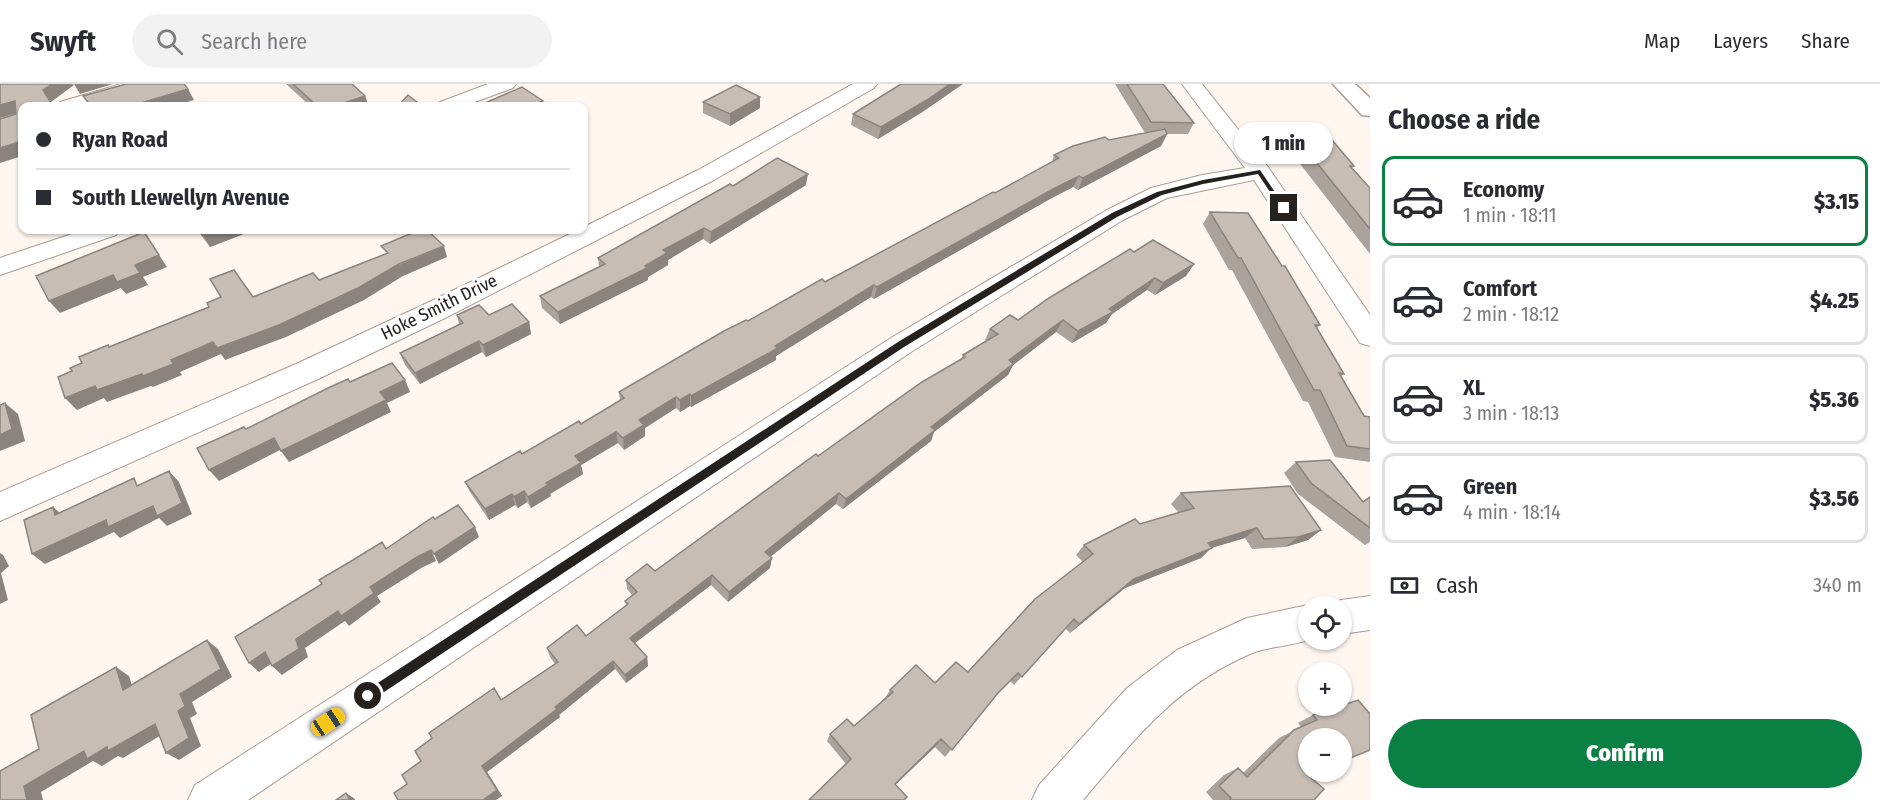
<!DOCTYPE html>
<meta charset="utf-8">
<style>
body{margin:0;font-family:"Fira Sans Condensed",sans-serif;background:#f2f2f3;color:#2b2b33;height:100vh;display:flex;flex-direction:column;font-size:22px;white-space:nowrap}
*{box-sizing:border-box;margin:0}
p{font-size:20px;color:#7c7c81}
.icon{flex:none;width:33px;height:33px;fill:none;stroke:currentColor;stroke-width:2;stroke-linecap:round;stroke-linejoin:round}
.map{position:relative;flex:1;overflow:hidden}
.details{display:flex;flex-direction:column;background:#fff;width:510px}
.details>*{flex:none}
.guide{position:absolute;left:18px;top:18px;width:570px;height:132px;border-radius:12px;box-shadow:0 2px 4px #0004;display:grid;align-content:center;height:132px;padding:0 18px;background:#fff}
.fabs{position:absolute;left:1298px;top:512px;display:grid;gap:12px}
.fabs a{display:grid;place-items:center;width:54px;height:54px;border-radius:50%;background:#fff;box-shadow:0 2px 4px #0004;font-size:30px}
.end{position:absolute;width:27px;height:27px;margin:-14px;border:8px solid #25211e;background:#fff;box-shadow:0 0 0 3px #fff}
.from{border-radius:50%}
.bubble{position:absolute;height:42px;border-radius:21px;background:#fff;box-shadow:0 2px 4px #0004;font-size:20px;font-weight:800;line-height:42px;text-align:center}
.car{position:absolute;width:18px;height:36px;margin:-18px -9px;border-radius:8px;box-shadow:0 0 4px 2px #0007;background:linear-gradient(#f5c518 24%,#345 0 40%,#f5c518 0 76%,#345 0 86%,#f5c518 0)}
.guide b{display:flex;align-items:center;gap:21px;height:57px;font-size:22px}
.guide b+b{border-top:2px solid #e1e1e2}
.guide i{width:15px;height:15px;background:#2b2b33}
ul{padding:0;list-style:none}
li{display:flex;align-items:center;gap:18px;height:90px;margin:0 12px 9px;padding:0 6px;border:3px solid #e1e1e2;border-radius:12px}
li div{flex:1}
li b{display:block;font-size:22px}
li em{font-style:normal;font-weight:800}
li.on{border-color:#0b8043}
li>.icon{width:54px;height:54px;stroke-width:1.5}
h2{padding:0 18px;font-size:27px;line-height:72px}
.pay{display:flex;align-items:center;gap:15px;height:66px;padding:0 18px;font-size:22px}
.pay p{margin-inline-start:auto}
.primary-button{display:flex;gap:12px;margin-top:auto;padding:12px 18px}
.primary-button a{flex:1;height:69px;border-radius:36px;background:#0b8043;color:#fff;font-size:24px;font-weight:800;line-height:69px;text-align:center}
header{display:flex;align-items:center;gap:36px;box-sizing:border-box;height:84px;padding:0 30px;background:#fff;border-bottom:2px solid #e1e1e2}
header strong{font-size:28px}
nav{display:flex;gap:33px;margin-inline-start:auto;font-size:21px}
.search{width:420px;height:54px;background:#f2f2f3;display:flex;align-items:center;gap:15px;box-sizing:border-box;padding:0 21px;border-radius:33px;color:#7c7c81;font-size:22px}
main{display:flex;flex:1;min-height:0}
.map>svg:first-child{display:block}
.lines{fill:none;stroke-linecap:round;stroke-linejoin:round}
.street-casing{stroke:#a69d94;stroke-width:2}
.secondary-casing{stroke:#a69d94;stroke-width:3}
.street{fill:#fff;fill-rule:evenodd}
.secondary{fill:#fff;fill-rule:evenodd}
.wall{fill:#aba39b}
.shaded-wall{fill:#8b847e}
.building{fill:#c7bdb4;stroke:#8b847e;stroke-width:1.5}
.route{fill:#25211e}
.labels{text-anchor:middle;stroke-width:6;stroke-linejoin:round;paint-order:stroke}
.street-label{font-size:18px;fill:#25211e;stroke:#fff}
</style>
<header>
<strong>Swyft</strong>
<div class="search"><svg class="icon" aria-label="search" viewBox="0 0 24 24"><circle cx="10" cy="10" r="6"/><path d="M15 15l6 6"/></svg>Search here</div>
<nav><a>Map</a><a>Layers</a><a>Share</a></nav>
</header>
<main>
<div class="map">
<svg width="1370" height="716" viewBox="0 0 1370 716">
<rect width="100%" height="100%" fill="#fff7ef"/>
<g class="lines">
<g class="street-casing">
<path id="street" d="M121,0H153L150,4L87,22H57L60,18Z
M488,0H516L513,4L464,22H437L440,18Z
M853,0H877L874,4L714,96L443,235L316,296L0,437V408L296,280L423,221L578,146H584V143L698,86Z
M1182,0H1202L1268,83L1370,231V262L1360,259L1254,96L1167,114L1123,136L911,268L248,716H188L195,701L891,254L1107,126L1151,104L1202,91L1245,84Z
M84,146H119L116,151L0,191V174Z
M1370,512V546L1341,550V522L1328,521L1341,516Z
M1308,521V555H1312C1292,562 1269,562 1250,570C1174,603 1135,655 1083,716H1032L1039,701L1127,604L1177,566L1247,534Z"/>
</g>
<g class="secondary-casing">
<path id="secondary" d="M1333,0H1355L1370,14V32L1362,31Z"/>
</g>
<use href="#street" class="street"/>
<use href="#secondary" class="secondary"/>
</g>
<path class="wall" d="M286,0H352L369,22H310Z
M1115,0H1163L1194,39L1188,50H1167L1161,62L1078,106L1073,103L1050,115L874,215L871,213L776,272V276L691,323L690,322L680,328L676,324L645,344V352L624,366L618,359L581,381L583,390L550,410L551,412L531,424L527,418L518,424L515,421L489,436L470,408L465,398L581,340L620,317L619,308L748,237L995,109L1052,78L1054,71L1109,56L1145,49Z
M703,18L760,24L730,42L703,29Z
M924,27L878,55L851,41L853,30Z
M1288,43L1354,82L1352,84L1370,104V170L1280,54Z
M806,101L710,160L703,155L668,176V181L648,193V196L560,240L542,224L540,212L599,183L598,174L733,102Z
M1210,128L1320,241L1317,244L1344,290L1341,292L1364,332L1370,333V378L1335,373L1308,318L1303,317L1232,186H1229L1203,140Z
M197,146H254L210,163Z
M1134,168L1194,180L1186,192L1155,211L1147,206L1112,230L1106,239L1072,259L1056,248L1013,281L1008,291L934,348L931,357L843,425L836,420L770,473V484L728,518L711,501L635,559L647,573L648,582L626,599L615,585L559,631L560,633L487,688L502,712L407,700L501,616L555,580L550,573L547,564L586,552L626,521L625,517L632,511L627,505L626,496L655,487L818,372L961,276L963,271L986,257L985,256L990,245L1018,236Z
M457,231H489L529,238L531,250L486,273L482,268L420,300L405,281L400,269L459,240Z
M1296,378L1363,418L1370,413V458L1365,461L1298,410L1284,389Z
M1181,409L1321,446L1308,456L1285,463L1252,465L1245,454L1211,464L1201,474L1125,504L1070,549L1065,544L1014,601L1010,597L997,610L945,673L935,663L895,700L846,680L827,657L830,650L854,642L885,614L890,606L935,599L968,588L1083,478L1076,471L1084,461L1140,440L1179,429L1171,420Z
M1358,616L1308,691L1314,716H1213L1206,708L1224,691L1238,684L1243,689L1279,654L1301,643L1298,639L1313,631Z"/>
<path class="shaded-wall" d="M52,0H73L74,1L51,18L54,22L43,6Z
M74,0H113L80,10Z
M950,0H963L924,27L878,55L881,43Z
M188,5L194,16L174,22H131Z
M365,12L369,22H335Z
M760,13V24L730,42V30Z
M15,17L22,28L0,34V21Z
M543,17V22H530Z
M1167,50L1161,62L1078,106L1083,94Z
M22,57V72L0,79V64Z
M808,90L806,101L710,160L711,148Z
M1079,92L1073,103L1050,115L874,215L877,203L1055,104Z
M704,144L703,155L668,176V181L648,193V196L560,240L558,228L645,182L663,166Z
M217,146H254L210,163L203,151Z
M144,148L167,183L143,193L148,201L126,210L121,204L60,229L49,217L135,181Z
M444,162L447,173L403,192L364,216L286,253L225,276L221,270L180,288L182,291L153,303L151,302L107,318L104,314L77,326L65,314L95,302L171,276Z
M1194,180L1186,192L1155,211L1163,199Z
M1155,194L1147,206L1112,230L1106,239L1072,259L1078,247L1109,225Z
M874,201L871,213L776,272V276L691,323V312L775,262Z
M1063,236L1056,248L1013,281L1008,291L934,348L931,357L843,425L846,415L1009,276Z
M529,238L531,250L486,273L483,261Z
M479,257L482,268L420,300L415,289Z
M405,296L410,308L387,319L391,328L289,378L281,367L380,308Z
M690,310V322L680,328V316Z
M676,313V324L645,344V352L624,366L623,354L639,336Z
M5,319L18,330L25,357L0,367V351Z
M616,348L618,359L581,381L583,390L550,410L551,412L531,424L528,413L546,399L575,372Z
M274,354L282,365L219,397L209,386Z
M169,387L179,398L192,430L167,442L159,434L120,454L114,448L45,480L32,470Z
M524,407L527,418L518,424L514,413Z
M839,409L836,420L764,478L765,468Z
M512,410L515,421L489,436L485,425Z
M53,423L66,434L55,431Z
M475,443L479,453L439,480L434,470Z
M1257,444L1245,454L1211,464L1201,474L1125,504L1070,549L1079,540L1134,495L1208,459Z
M1321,446L1308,456L1285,463L1298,453Z
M431,466L436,477L423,483L377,512L381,518L349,542L345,537L305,564L308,573L282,591L272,582L296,555L370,503L417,473Z
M0,469L3,471L9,482L1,489L8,516L0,520Z
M772,474L770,484L728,518L729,508Z
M712,491L711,501L631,562L630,554Z
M207,556L218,565L232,593L192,618L197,630L190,634L201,662L179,676L166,669L178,627L180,610Z
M265,568L275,577L259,588L249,579Z
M647,573L648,582L626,599L625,591Z
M613,577L615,585L559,631L560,633L487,688L502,712L496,716H483L482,682Z
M116,583L129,592L136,614L123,606Z
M155,640L168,647L123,674L118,672L102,682L93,677L41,708L43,716H27L24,702L84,667L107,663Z
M941,655L935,663L890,706L895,700Z
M346,709L355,715V716H350Z"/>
<path class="building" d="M0,0H52L43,6L53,22H22V57L0,64V35L16,30L15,17L0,21Z
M126,0H184L188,5L131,22H91L83,12Z
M293,0H352L365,12L335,22H317Z
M901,0H950L927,16L881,43L853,30Z
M1127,0H1163L1194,39L1151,38Z
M736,1L760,13L730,30L703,18Z
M522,3L543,17L530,22H478Z
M408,11L422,22H398Z
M1288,43L1322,44L1354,82H1350L1370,104V145Z
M1165,45L1167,50L1083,94L1079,92L1055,104L877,203L874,201L775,262L778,264L691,312L690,310L680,316L676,313L639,336L644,341L623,354L616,348L575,372L581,379L546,399L548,401L528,413L524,407L514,413L512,410L485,425L465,398L520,367L522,370L579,337L581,340L624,314L619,308L724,247L746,236L748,237L822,195L825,198L993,108L995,109L1059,74L1054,71L1073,62L1105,53L1109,56Z
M777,74L808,90L711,148L704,144L663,166L667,169L645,182L647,184L558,228L540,212L605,180L598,174L730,100L733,102Z
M1210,128L1248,129L1282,182H1285L1320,241H1315L1344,290L1339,289L1364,332L1370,333V365L1347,362L1320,306H1314L1241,174H1238Z
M199,146H217L203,151Z
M419,146H427L444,162L399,180L358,204L279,241L217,264L213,258L171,276L173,280L143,292L142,290L97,306L95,302L65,314L58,293L72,287L70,284L82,279L79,273L108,261L109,263L209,223L207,219L221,213L210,195L234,186L253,213L313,189L319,196L388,169L381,162Z
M144,148L159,171L135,181L140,189L117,198L113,191L49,217L36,192Z
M1153,156L1194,180L1163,199L1155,194L1109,225L1113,228L1078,247L1063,236L1009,276L1013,280L931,343L935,346L846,415L839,409L765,468L772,474L729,508L712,491L630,554L647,573L625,591L613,577L555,623L557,625L482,682L497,706L483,716H398L394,709L407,700L402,691L421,677L415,667L432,654L429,649L494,604L501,616L558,578L547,564L577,541L586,552L628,520L625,517L637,508L626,496L647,480L655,487L816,370L818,372L922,298L965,273L963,271L998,250L990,245L1010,231L1018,236L1049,214L1130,165L1134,168Z
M512,220L529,238L483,261L479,257L415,289L400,269L463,239L457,231L479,221L489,231Z
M392,279L405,296L380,308L386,316L281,367L274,354L209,386L197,364L244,343L246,345L328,304L348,295L350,298Z
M5,319L12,345L0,351V321Z
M1330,376L1363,418L1370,413V444L1311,399L1296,378Z
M169,387L182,419L157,432L153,422L108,443L106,436L32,470L24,436L53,423L55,431L134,394L137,402Z
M1290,402L1321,446L1298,453L1264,455L1257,444L1208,459L1212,464L1134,495L1079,540L1074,535L1022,593L1018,589L998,609L952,666L941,655L895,700L907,713L904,716H809L851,675L830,650L847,635L854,642L893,608L890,606L916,581L935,599L956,578L968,588L1035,515L1093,470L1084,461L1135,435L1140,440L1194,424L1181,409Z
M458,421L475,443L434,470L431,466L417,473L370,503L374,509L341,532L338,527L296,555L299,565L272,582L265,568L249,579L235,553L322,500L319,496L353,476L382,458L386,465L433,433L435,435Z
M207,556L221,585L180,610L185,622L178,627L189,654L166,669L155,640L108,667L107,663L87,675L84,667L24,702L27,716H0V687L39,665L31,631L116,583L123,606Z
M1358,616L1370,630V666L1341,678V654H1308V687H1318L1308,691L1324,705L1314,716H1230L1231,714L1219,702L1238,684L1247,693L1294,646L1317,636L1313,631Z
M346,709L350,716H336Z"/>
<path class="route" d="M1260,86L1287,126H1282L1258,90L1203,100L1162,111L1117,133L904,263L372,616L368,618L364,616L362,612L364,608L898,258L1112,129L1157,108L1203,96Z"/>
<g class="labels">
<g class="street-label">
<text transform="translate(439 223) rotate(-26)" y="6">Hoke Smith Drive</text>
</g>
</g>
</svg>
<div class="fabs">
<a><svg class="icon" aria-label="locate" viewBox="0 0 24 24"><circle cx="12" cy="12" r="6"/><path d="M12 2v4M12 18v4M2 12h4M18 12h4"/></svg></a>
<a>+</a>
<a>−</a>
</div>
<i class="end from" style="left:368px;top:612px"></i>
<i class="end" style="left:1284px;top:124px"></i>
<div class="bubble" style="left:1234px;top:38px;width:99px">1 min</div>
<i class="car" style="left:328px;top:638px;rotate:57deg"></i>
<div class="guide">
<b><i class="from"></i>Ryan Road</b>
<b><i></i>South Llewellyn Avenue</b>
</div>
</div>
<section class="details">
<h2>Choose a ride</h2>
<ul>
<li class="on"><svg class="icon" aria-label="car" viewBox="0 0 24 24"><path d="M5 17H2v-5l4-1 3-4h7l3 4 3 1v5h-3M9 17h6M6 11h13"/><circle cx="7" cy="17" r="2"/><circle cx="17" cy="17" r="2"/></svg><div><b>Economy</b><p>1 min · 18:11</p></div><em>$3.15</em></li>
<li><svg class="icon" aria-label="car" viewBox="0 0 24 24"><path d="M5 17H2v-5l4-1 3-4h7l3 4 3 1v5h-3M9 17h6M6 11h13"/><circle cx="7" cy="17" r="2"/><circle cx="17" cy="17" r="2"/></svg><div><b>Comfort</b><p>2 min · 18:12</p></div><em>$4.25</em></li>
<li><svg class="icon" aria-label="car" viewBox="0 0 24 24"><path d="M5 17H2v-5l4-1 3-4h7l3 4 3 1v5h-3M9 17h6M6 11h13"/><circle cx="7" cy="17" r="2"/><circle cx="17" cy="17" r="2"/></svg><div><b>XL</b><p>3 min · 18:13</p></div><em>$5.36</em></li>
<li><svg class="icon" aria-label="car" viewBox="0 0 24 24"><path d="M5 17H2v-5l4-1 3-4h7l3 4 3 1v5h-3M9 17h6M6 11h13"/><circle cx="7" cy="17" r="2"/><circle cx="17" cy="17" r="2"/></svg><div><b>Green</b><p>4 min · 18:14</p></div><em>$3.56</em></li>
</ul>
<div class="pay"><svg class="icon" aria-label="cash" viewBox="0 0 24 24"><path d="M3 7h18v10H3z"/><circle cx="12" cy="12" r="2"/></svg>Cash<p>340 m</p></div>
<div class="primary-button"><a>Confirm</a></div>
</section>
</main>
